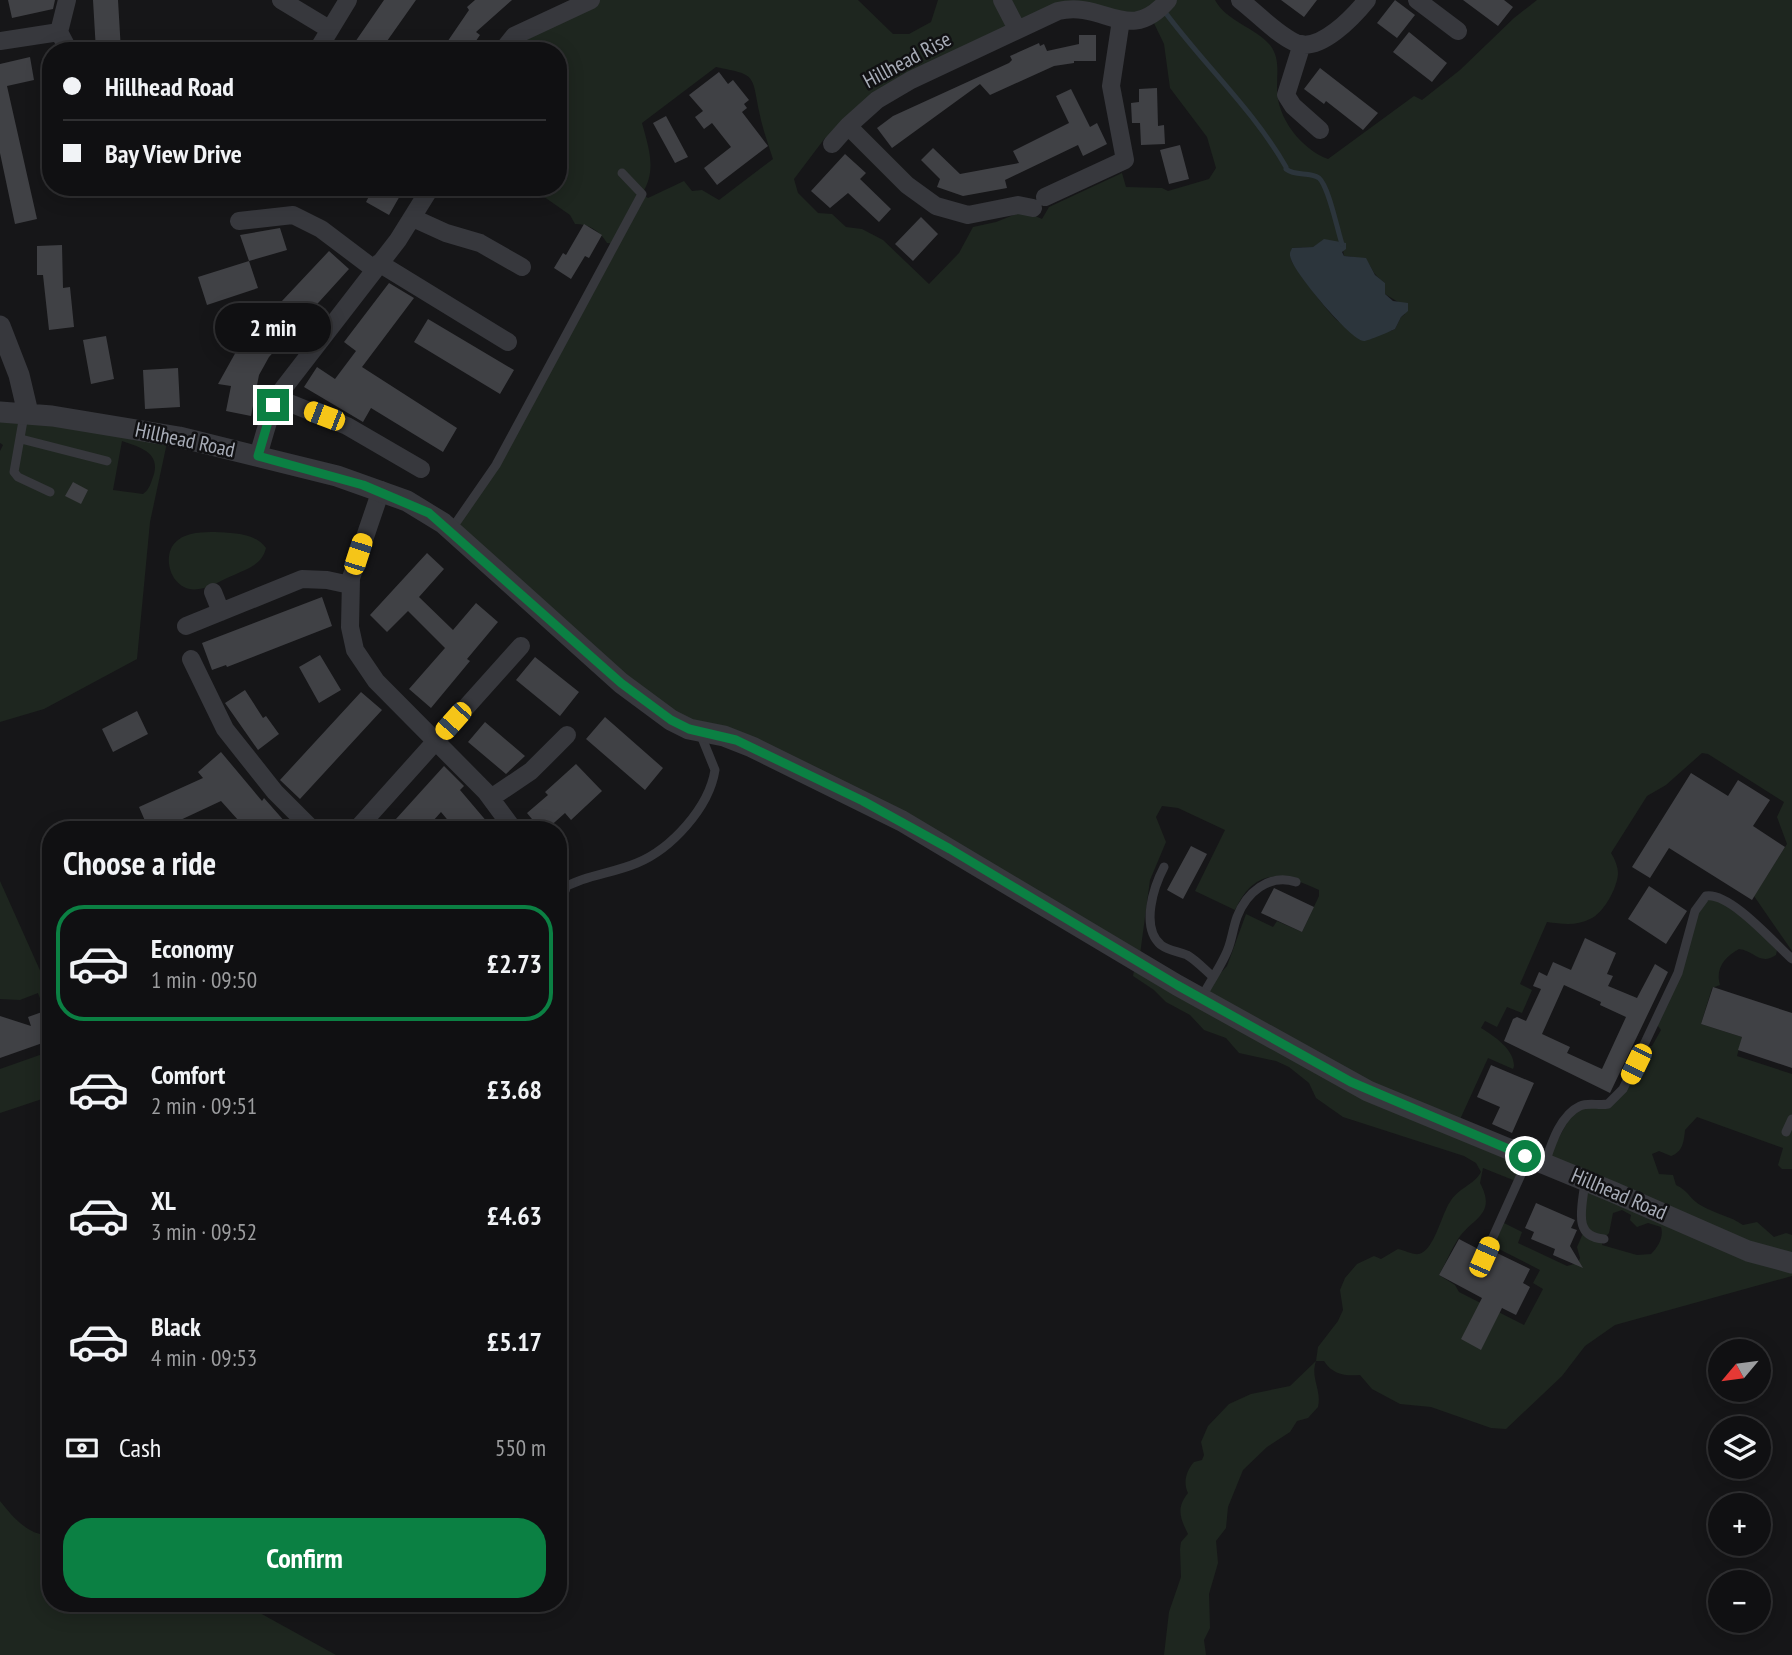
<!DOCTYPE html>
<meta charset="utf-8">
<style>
body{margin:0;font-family:"PT Sans Narrow",sans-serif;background:#1e1e20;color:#f1f3f6;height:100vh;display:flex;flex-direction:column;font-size:26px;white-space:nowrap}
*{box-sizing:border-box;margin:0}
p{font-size:23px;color:#9c9d9f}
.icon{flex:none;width:38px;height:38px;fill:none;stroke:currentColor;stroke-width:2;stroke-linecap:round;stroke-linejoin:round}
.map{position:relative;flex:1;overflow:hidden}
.sheet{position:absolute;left:42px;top:821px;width:525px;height:791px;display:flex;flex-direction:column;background:#101012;border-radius:28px;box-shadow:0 4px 18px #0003,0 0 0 2px #303032}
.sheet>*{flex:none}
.banner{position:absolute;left:42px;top:42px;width:525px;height:154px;border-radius:28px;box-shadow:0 4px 18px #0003,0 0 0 2px #303032;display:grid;align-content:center;height:154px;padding:0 21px;background:#101012}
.needle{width:46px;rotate:241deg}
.buttons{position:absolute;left:1708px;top:1339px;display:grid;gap:14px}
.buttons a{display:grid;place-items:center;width:63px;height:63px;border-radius:50%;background:#101012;box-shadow:0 4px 18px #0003,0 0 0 2px #303032;font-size:35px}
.end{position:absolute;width:32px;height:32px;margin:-16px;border:9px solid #0b8043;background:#fff;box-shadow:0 0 0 4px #fff}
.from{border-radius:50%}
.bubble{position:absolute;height:49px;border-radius:24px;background:#101012;box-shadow:0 4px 18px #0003,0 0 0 2px #303032;font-size:23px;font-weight:700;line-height:49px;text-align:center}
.car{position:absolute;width:21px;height:42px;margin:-21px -10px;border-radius:9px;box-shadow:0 0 5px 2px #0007;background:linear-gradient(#f5c518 24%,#345 0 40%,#f5c518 0 76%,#345 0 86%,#f5c518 0)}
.banner b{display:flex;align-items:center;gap:24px;height:66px;font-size:26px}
.banner b+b{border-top:2px solid #303032}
.banner i{width:18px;height:18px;background:#f1f3f6}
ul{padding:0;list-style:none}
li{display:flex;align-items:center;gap:21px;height:116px;margin:0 14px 10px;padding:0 7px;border:4px solid transparent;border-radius:28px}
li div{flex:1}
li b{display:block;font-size:26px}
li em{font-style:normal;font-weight:700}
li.selected{border-color:#0b8043}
li>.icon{width:63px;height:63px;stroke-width:1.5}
h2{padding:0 21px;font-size:32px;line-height:84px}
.pay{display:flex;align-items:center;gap:18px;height:77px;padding:0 21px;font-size:26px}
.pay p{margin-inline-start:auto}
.primary-button{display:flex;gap:14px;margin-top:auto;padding:14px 21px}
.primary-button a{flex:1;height:80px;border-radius:28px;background:#0b8043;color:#fff;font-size:28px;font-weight:700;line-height:80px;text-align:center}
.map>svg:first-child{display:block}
.green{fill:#1e261f;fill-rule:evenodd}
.water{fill:#2c353c}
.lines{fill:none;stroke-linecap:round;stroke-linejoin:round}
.stream{stroke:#2c353c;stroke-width:5}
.building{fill:#404145;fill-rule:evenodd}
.service{stroke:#37383d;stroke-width:9}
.minor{stroke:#37383d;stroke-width:18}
.tertiary{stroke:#37383d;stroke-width:21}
.route{stroke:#0b8043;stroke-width:9}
.labels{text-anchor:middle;stroke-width:5;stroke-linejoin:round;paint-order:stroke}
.street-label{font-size:21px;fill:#a8adb8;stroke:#111113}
</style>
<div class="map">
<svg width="1792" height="1655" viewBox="0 0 1792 1655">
<rect width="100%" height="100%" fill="#161618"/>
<path class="green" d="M592,0H858L893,34H909L931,22L938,0H1215C1226,21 1256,28 1270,45C1280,58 1277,72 1277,87C1276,117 1301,149 1328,159L1414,96L1422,100L1460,70L1514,18L1537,0H1792V951L1754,896L1787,844L1777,817L1784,802L1708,754L1702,753L1666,785L1647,796L1611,853C1615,860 1618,866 1618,874C1617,888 1604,913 1590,919C1577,926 1562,924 1547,922L1520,984L1532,990L1522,1013L1507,1007L1497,1027L1485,1021L1481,1028C1494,1036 1514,1049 1514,1066L1513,1069L1488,1058L1457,1126L1204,1000L1215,979L1227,966L1246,914L1273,927L1277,921L1302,932L1319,896V890C1282,873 1256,866 1235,910L1195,891L1225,830L1178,808L1162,806L1156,817L1166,842L1150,880L1139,962L951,848L689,728L452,531L469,507L615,244L607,243C600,231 589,224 575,224L570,215L530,187H558V51H502ZM1084,9L1151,17L1164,44L1170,88L1207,137L1216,168L1209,179L1168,191L1162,188L1126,187L1122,173L1049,207L1042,219L1024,211L996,222L973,227L959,253L929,284L883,240L862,229L846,227L832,214L818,213L798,193L794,179L825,138L1017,28ZM716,67C755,75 752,73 759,111C762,127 768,144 773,159L719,200L702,190L692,191L684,181L648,198L642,194C657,170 649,149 642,123ZM1324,240L1342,244L1344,256C1380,259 1362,267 1385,283V294L1398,302L1405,314L1401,317L1395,329C1380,337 1352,331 1338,321C1330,315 1297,271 1291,260L1292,248L1313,247Z
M0,413L168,438L150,522L137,659L44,709L0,722V451L3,445L0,443ZM122,441C139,447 160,452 154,474C151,482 150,489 143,494L113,490Z
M215,532C232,533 256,533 266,548C262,565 248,568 234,575C223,579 210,588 199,589C171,594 159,554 178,540C188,532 203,532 215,532Z
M0,881L51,995V1028L38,993L20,1000L0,999Z
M1717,896L1778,946L1776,955C1760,966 1755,951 1739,949C1725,957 1715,968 1720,985L1712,988L1701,1024L1742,1037L1737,1056L1792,1074V1169H1782L1778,1165L1783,1148L1697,1117L1685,1130C1684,1141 1683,1152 1671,1156L1659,1151L1652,1154L1659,1174L1673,1175L1676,1185C1688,1190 1691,1201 1702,1206C1716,1214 1730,1216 1743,1225L1757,1222L1774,1237L1786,1233L1792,1235V1276L1615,1325L1585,1346L1562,1376L1506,1429L1491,1428L1431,1407L1400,1404L1372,1389L1360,1375C1345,1376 1333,1375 1324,1361H1316C1310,1378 1322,1390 1318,1407L1308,1418L1297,1421L1290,1432L1267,1447L1243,1470L1228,1507L1226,1528L1216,1541L1218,1563L1209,1594L1210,1628L1204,1640L1206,1655H1164L1169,1612L1181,1577L1180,1549L1181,1542L1188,1534C1180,1518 1176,1508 1188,1493C1183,1483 1186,1471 1194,1462L1202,1460L1204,1455L1201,1442L1208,1426L1229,1404L1251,1394L1290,1386L1316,1361L1318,1347L1338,1321L1343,1310L1340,1290L1345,1278L1357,1264L1374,1256L1381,1259L1398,1249C1404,1250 1413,1255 1419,1254C1434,1251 1442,1213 1450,1202C1458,1188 1474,1185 1481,1172L1476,1163L1464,1156L1343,1117L1316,1098L1309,1083L1289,1067L1276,1061L1239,1053L1226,1038L1204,1030L1190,1015L1166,1002L1154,990L1133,976L1134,971L1202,1000L1528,1158L1518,1182L1483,1168L1480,1183C1497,1215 1473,1217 1458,1239C1451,1250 1446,1263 1439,1275L1455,1285L1459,1292L1524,1325L1543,1289L1533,1283L1540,1270L1489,1244L1500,1221L1522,1232L1518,1243L1567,1266L1578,1263L1580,1258L1577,1247L1584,1231L1585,1180L1545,1163L1574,1110L1613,1102L1644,1046H1652L1661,1030L1655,1022L1678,973L1698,905ZM1622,1210L1631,1215L1630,1220L1637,1227L1648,1223L1661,1227C1664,1237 1658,1247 1651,1254L1637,1255L1602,1245L1603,1239L1609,1233L1613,1213Z
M51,1051V1096L0,1113V1069Z
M0,1501C12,1516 29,1537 51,1535V1603H242L336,1655H0Z"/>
<path class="water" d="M1324,239L1346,243V249L1342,252L1344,256L1366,258L1375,275L1385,283V294L1393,301L1408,303V311L1401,317L1395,329C1391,331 1368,341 1364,341C1351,341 1294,272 1291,259C1289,253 1290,253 1292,248L1313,247Z"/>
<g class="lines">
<path class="stream" d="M1162,8C1201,62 1253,109 1286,167
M1286,169C1296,177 1309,171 1319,178C1329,187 1337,229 1342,244"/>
</g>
<path class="building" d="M8,0H55L53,9L12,18Z
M93,0H118L121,51H96Z
M384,0H416L380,51H360L353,45Z
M475,0H512L476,32L480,35L469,51H441L469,10L467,7Z
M1281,0H1317L1304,17Z
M1395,0L1415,15L1397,38L1377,23Z
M1463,0H1504L1513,7L1498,26Z
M1409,32L1447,63L1432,82L1393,52Z
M1079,35H1096V61H1074V63L1054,66L990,95L980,84L892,148L877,128L893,116L1009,63L1012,60L1010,56L1039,43L1040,46L1044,44L1047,51L1079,44Z
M30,57L34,80L7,86L37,219L15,224L0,153V64Z
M1320,68L1378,113L1363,130L1326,101L1324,104L1304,89Z
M719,72L728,84L733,80L749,100L744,104L747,108L742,112L768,146L717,185L704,168L731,147L712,123L704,129L695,117L703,111L689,95Z
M1157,88L1158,126L1164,125L1165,144L1141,145L1140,123H1132L1131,103L1139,102V89Z
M1071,89L1090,127L1097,123L1107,144L1083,156L1078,145L1005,180L1007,188L963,196L937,187L940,179L921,160L933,148L960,174L1019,163L1013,151L1069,123L1056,96Z
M666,116L688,157L675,163L653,123Z
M1180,145L1189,179L1169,184L1160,150Z
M845,154L866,173L860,179L891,209L879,222L848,193L830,208L811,191Z
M374,187H405L389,215L366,202Z
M921,217L938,234L913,261L895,244Z
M584,224L602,235L589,258L585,256L571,279L554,268L563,253L566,255Z
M280,228L287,250L249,261L240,235Z
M62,245L63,288L70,287L74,327L49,330L43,275H37V246Z
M329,251L349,269L269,357L259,375L251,416L226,411L231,386L218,384L247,332L251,334Z
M249,261L258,288L207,305L198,277Z
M389,283L414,298L362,367L457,428L443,452L371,408L363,422L304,387L317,367L335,379L356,351L344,342Z
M428,319L514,370L500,394L414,342Z
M106,336L114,379L91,384L83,340Z
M178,368L180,407L145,409L143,370Z
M73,482L88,490L81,504L65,496Z
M427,553L444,569L419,597L453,630L476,603L498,622L467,659L470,661L431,708L409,689L445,648L408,611L387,632L370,615Z
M322,597L332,626L227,667L226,665L212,670L202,643Z
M320,655L341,690L319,703L299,667Z
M535,657L579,692L560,716L516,680Z
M245,690L263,718L266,716L279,734L258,750L225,703Z
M361,692L382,710L300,799L280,780Z
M137,711L148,734L113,752L102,729Z
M605,717L663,768L645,790L586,739Z
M485,722L525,756L506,774L468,742Z
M221,752L262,801L264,798L286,823L278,830H247L221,801L159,830H149L139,807L203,778L198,772Z
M576,764L602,791L571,820L565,813L546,830H541L527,813L548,795L545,792Z
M444,766L464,786L460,790L494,830H456L441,812L425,830H386Z
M1691,773L1728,796L1738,780L1770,800L1753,826L1785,847L1752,900L1669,848L1650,878L1632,867Z
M1191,846L1207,854L1183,899L1167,890Z
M1649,886L1687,911L1666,944L1628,919Z
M1274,888L1314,907L1302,932L1261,913Z
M1585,938L1616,953L1607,974L1613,976L1608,986L1637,998L1655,964L1668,972L1610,1093L1504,1041L1513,1019L1517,1017L1526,1021L1541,989L1533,986L1539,972L1547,976L1553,962L1571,970ZM1564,985L1601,1002L1600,1005L1626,1017L1602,1069L1567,1053L1570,1047L1542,1034Z
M1713,987L1792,1013V1068L1738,1050L1742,1037L1701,1024Z
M42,1012L51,1032V1040L0,1058V1016L31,1026L28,1017Z
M1491,1065L1534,1083L1512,1133L1492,1124L1500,1107L1477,1097Z
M1536,1203L1575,1220L1571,1228L1577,1230L1570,1246L1583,1268L1553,1255L1555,1249L1531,1239L1534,1232L1525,1228Z
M1459,1239L1480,1250L1477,1258L1482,1264L1489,1262L1497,1253L1530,1269L1523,1283L1530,1287L1516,1315L1502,1308L1481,1350L1461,1339L1482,1298L1439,1275Z"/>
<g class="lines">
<path class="service" d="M24,415L14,472L18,477L50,492
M21,439L107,461
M451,530L496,465L642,194L622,173
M1164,867C1154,886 1140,927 1161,945C1169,951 1178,951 1187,955C1196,960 1204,969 1212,976
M560,890C584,875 611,874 637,863C671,849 709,808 715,770L700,733
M1202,997C1209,983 1223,963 1228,949C1232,939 1233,928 1237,917C1246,893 1269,873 1296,882
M1786,1132L1792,1119
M1545,1163C1551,1145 1560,1115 1580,1106C1589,1102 1599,1106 1608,1104L1623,1089L1678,973L1695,911L1706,896C1730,892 1774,943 1792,959
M1585,1181C1583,1205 1571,1237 1604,1239
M1484,1257L1528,1159"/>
<path class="minor" d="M281,0L329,29
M1002,0L1017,29
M1240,0C1257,13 1276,34 1296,43C1320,53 1354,16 1367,0
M1417,0L1458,31
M59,32L69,51
M0,41L59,32L67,0
M1302,44L1286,95L1293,106L1320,130
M317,51L348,0
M502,51L514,36L591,0
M832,144L848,126
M1045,197L1125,160L1111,86L1121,20
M1033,208L1018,205L968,215L936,206L907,185L848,126L877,100L911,80L1058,11C1105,0 1128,46 1168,0
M413,218L446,233L480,243L522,267
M239,221L293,215L321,229L374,269
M379,263L508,342
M277,398L347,426L421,469
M258,456L273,405L279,394L398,240L431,187
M381,490L351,578L350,627L355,650L376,681L486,792L514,830
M213,592L221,612
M186,626L302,579L327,580L350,585
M191,659L225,729L275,792L313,830
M491,798L531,771L567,735
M356,830L521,646
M558,884L561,889"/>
<path class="tertiary" d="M0,326L19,375L28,413
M0,412L52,416L179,437L337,476L407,501L443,523L621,683L671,720L689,729L724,736L752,747L902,821L1177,985L1368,1091L1613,1192L1748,1251L1792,1263"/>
</g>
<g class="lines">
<path class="route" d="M273,405L258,456L363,485L429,513L621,683L671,720L689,729L736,740L863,801L950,849L1177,985L1351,1082L1525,1156"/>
</g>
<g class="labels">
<g class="street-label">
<text transform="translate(907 60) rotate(-28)" y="7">Hillhead Rise</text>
<text transform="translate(185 440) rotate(12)" y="7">Hillhead Road</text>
<text transform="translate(1619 1194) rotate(23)" y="7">Hillhead Road</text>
</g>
</g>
</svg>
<div class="buttons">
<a><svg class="needle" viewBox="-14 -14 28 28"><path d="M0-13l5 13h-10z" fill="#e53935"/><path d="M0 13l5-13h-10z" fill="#9c9d9f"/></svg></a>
<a><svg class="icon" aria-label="layers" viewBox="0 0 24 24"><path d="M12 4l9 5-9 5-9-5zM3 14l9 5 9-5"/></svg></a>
<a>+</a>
<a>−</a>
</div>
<i class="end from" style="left:1525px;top:1156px"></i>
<i class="end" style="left:273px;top:405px"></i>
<div class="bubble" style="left:215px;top:303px;width:116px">2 min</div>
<i class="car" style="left:324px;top:416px;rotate:291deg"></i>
<i class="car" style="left:358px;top:554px;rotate:18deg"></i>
<i class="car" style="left:453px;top:721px;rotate:222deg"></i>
<i class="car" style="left:1636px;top:1064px;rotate:206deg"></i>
<i class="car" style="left:1484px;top:1257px;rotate:24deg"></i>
<div class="banner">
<b><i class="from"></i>Hillhead Road</b>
<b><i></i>Bay View Drive</b>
</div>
<section class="sheet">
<h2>Choose a ride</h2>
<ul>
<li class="selected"><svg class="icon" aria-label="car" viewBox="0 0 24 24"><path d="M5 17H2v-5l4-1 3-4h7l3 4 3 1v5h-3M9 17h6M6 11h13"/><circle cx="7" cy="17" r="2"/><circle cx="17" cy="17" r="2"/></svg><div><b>Economy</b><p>1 min · 09:50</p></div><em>£2.73</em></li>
<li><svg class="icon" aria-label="car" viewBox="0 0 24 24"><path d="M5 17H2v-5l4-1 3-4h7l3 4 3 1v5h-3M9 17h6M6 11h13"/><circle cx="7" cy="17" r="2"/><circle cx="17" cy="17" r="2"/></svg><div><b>Comfort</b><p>2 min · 09:51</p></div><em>£3.68</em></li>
<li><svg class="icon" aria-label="car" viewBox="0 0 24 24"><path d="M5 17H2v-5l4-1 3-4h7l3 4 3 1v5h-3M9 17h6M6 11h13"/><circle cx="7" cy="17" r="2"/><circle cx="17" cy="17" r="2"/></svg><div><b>XL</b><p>3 min · 09:52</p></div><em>£4.63</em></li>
<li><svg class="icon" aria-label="car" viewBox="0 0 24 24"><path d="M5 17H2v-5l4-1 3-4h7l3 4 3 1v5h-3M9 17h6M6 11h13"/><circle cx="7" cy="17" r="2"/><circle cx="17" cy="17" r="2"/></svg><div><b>Black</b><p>4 min · 09:53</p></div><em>£5.17</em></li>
</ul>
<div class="pay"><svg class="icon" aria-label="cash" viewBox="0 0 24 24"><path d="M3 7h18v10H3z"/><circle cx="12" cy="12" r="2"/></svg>Cash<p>550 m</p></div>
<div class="primary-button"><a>Confirm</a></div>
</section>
</div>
